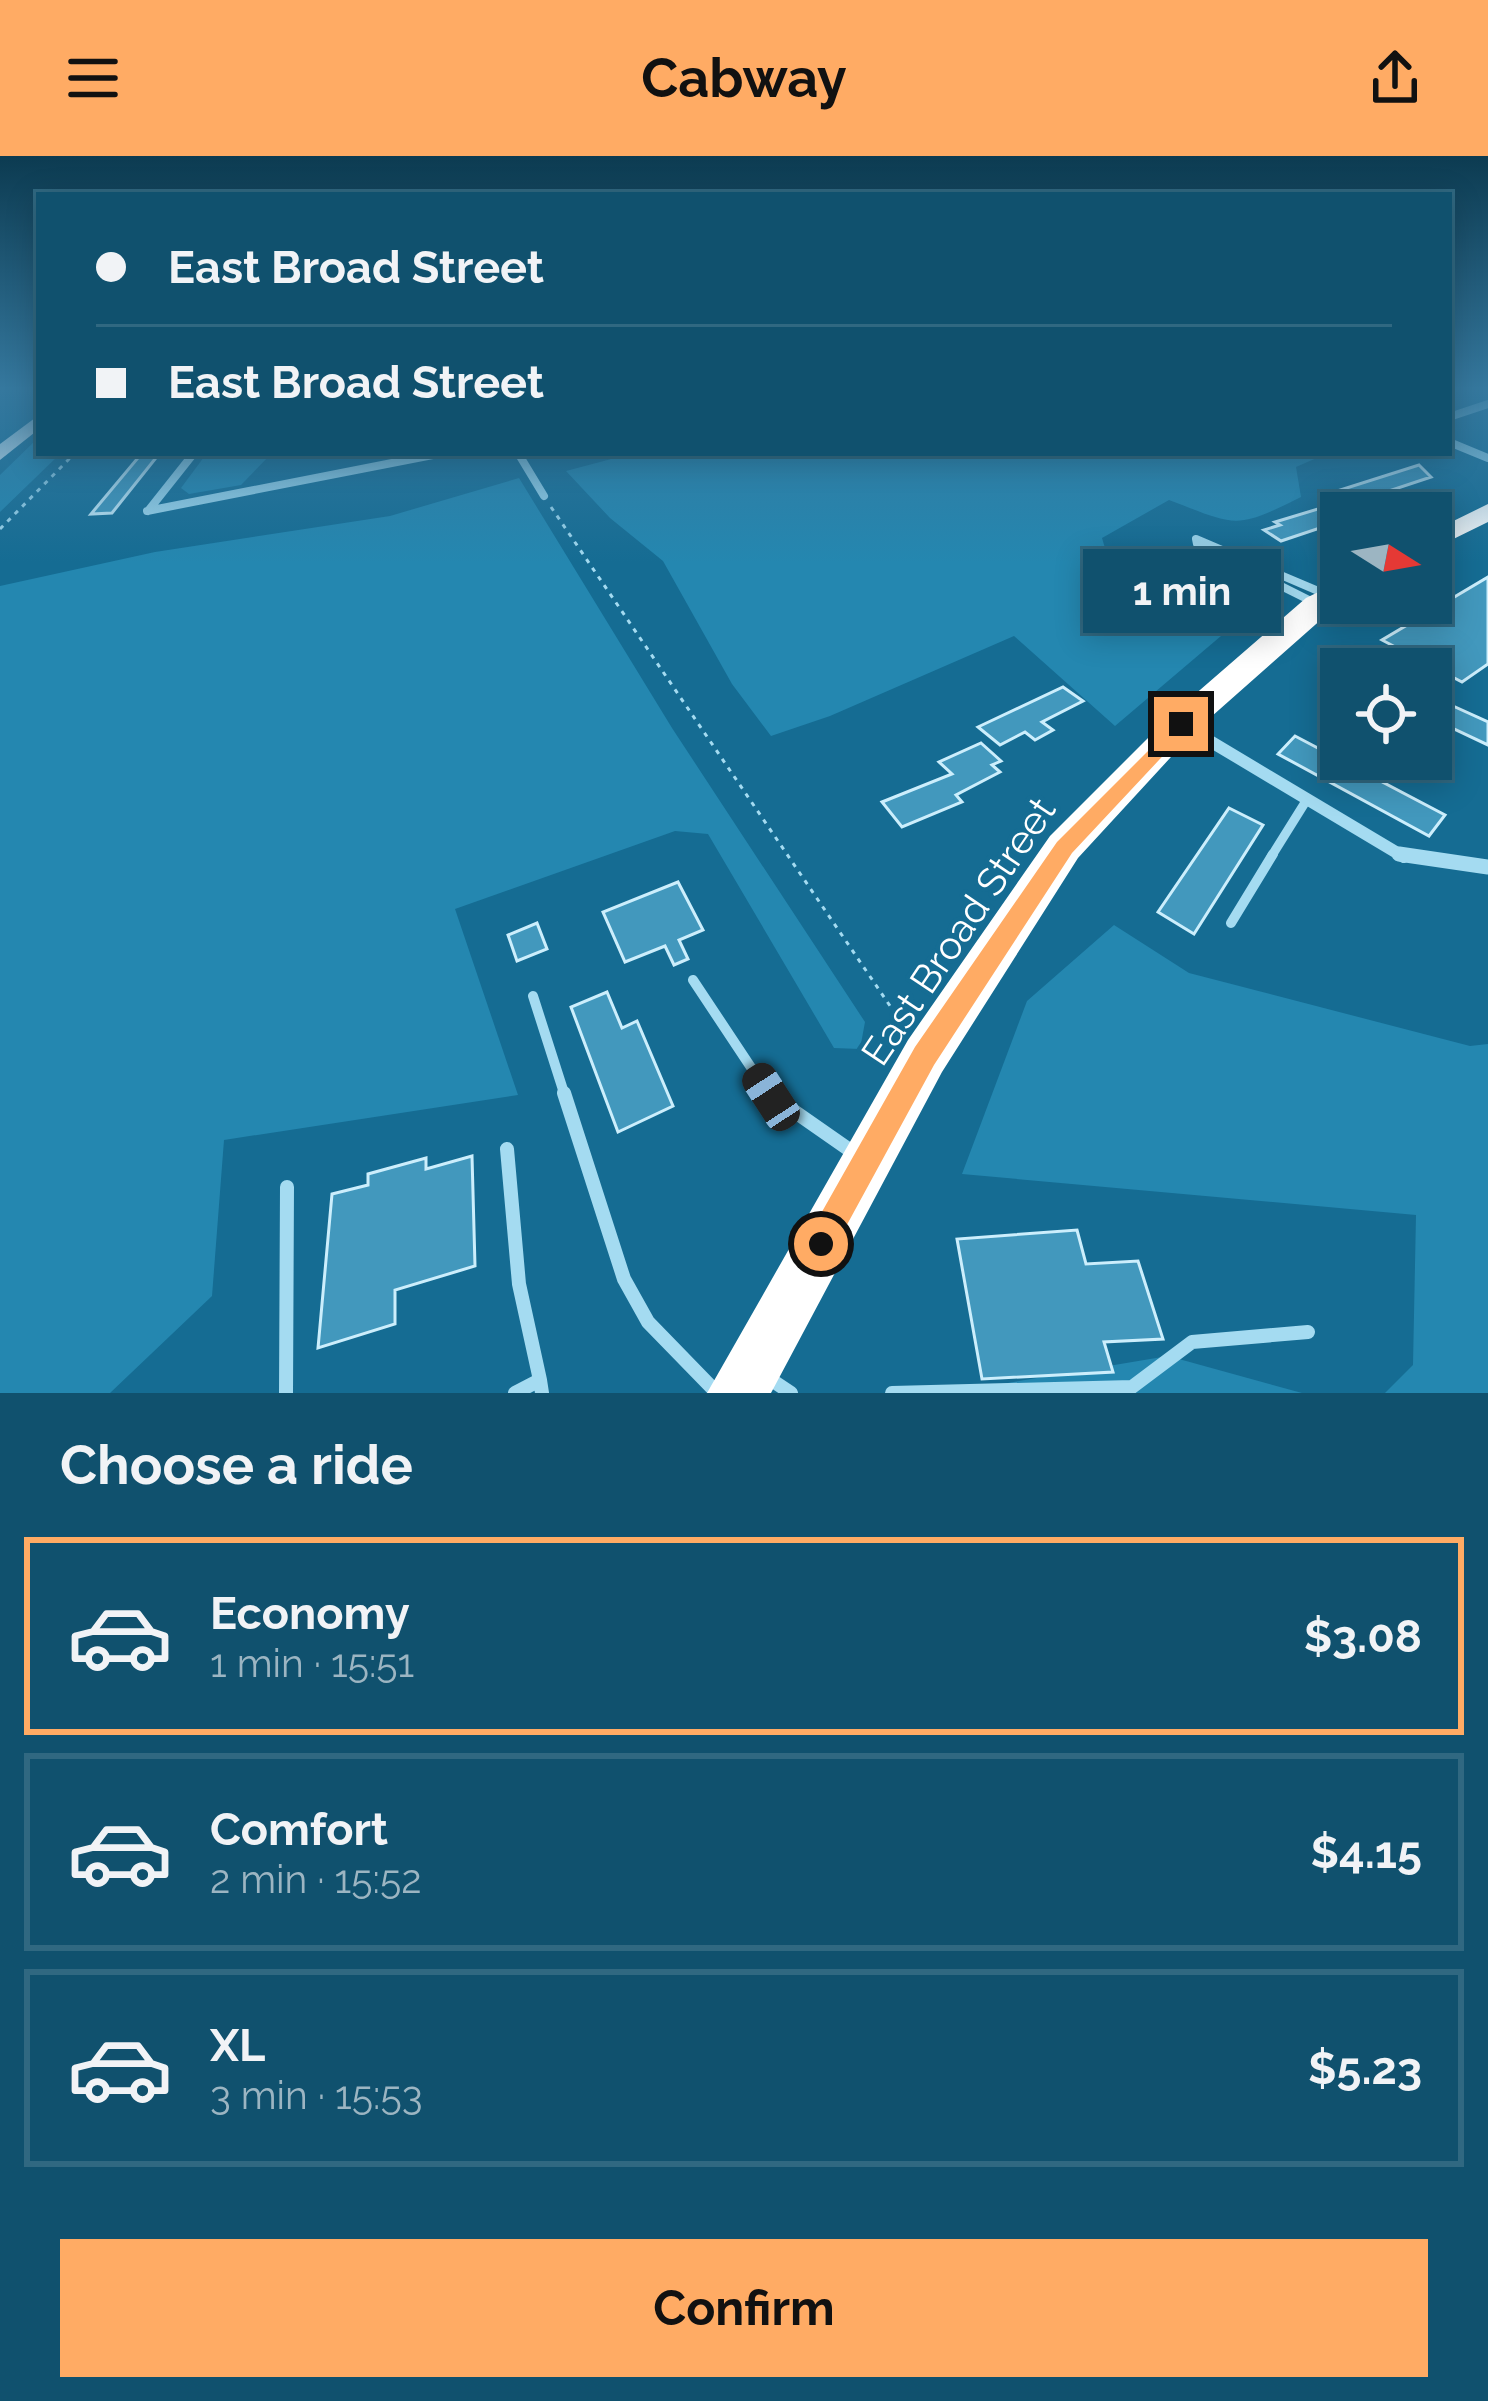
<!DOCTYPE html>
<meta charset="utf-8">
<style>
body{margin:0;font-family:Raleway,sans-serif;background:#1e5b76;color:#f1f3f6;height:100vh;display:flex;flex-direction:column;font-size:45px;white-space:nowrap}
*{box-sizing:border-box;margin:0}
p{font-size:39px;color:#9cb5c2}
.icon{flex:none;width:66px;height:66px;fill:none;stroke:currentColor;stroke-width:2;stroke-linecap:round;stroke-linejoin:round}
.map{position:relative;height:1237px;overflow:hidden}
.panel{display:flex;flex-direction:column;background:#10516e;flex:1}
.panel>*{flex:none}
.banner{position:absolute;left:36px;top:36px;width:1416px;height:264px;border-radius:0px;box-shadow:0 6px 30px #0003,0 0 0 3px #306881;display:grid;align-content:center;height:264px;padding:0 60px;background:#10516e}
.needle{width:78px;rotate:101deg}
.buttons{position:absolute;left:1320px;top:336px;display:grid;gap:24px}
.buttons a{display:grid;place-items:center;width:132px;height:132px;border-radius:0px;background:#10516e;box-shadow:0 6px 30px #0003,0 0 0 3px #306881;font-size:60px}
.end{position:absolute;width:54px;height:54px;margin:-27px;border:15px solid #ffab64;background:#111;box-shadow:0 0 0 6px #111}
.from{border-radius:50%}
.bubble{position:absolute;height:84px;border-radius:0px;background:#10516e;box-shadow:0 6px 30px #0003,0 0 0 3px #306881;font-size:39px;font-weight:700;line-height:84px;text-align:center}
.car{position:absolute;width:36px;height:72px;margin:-36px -18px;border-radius:15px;box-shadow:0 0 9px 3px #0007;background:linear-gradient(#222 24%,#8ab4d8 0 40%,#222 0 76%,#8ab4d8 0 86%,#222 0)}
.banner b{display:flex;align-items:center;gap:42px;height:114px;font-size:45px}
.banner b+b{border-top:3px solid #306881}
.banner i{width:30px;height:30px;background:#f1f3f6}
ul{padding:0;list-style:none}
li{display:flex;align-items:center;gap:36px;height:198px;margin:0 24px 18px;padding:0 36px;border:6px solid #306881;border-radius:0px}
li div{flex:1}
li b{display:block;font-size:45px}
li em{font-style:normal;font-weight:700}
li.selected{border-color:#ffab64}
li>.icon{width:108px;height:108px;stroke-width:1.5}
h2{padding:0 60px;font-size:54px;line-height:144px}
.primary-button{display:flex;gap:24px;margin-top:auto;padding:24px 60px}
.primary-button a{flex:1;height:138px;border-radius:0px;background:#ffab64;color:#111;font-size:48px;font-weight:700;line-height:138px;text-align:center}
header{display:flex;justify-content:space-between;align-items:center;height:156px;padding:0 60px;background:#ffab64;color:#111;font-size:54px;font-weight:700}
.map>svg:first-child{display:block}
.green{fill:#2487b0}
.building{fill:#4298bd;stroke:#cceefc;stroke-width:3}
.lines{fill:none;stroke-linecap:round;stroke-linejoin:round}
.path{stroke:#a4dbf1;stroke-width:3;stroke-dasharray:4.5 6;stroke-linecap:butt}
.lane-far3{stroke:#a4dbf1;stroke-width:8}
.lane-far2{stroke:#a4dbf1;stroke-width:9}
.lane-far1{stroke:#a4dbf1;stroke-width:10}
.lane{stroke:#a4dbf1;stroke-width:14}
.street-far2{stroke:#a4dbf1;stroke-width:8}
.street-far1{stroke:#a4dbf1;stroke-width:12}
.street{stroke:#a4dbf1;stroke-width:15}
.primary{fill:#eef9ff;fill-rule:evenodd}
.highway{fill:#fff;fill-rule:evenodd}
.route{fill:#ffab64}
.labels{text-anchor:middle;stroke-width:9;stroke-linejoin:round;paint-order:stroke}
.near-street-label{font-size:39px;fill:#fff;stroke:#156c93}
</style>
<header><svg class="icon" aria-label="menu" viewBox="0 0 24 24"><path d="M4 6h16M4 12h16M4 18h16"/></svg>Cabway<svg class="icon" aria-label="share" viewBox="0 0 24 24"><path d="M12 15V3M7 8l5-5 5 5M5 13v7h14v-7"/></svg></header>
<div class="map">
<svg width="1488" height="1237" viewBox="0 0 1488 1237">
<rect width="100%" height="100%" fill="#156c93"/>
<path class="green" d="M39,281V297H61L0,356V319Z
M207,297H272L241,329L189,338L181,332Z
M634,297H1328L1296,311L1301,341C1235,374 1237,370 1169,344L1102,382L1121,446L1221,480L1115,570L1014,480L830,560L771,580L732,528L663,405L610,362L566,315Z
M519,322L672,572L865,866L860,893L834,892L708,678L675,675L455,753L518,939L224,984L212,1140L110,1237H0V430L155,396L390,360Z
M1114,769L1189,817L1470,890L1488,888V1237H1385L1413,1209L1416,1059L962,1018L1027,845Z
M1168,1200L1302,1237H948Z"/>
<path class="building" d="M142,297L159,298L112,357L91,358Z
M1419,309L1431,321L1359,345L1337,335Z
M1341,346V365L1281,385L1264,374L1280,369L1275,366Z
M1196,397L1243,420L1193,450L1172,435L1149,442L1127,426L1163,416Z
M1488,421V508L1462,526L1382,484Z
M1063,531L1083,545L1042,566L1053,574L1035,584L1025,576L1000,589L978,571Z
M1431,540L1488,566V589L1431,562Z
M1295,580L1445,659L1429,680L1278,598Z
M981,587L1001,605L992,609L1000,616L956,639L962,646L902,671L882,646L952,618L939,606Z
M1229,652L1263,669L1194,778L1158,756Z
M678,726L703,774L679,784L688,803L674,809L665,790L625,806L603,756Z
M537,767L547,793L517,805L508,779Z
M607,836L622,872L637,865L673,950L618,976L571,851Z
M472,1000L475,1110L395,1134V1168L318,1192L332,1038L368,1029V1018L426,1002V1013Z
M1077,1074L1086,1108L1138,1105L1163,1183L1104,1186L1113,1216L982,1223L957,1083Z"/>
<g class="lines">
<path class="path" d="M551,351L903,869
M0,373L75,297"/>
<path class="lane-far3" d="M1313,446L1197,388L1196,383L1330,440"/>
<path class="lane-far2" d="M1271,701L1306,645"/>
<path class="lane-far1" d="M1231,767L1273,698
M693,824L770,940
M533,840L565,940"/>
<path class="lane" d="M564,937L624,1123L648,1166L717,1237
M768,937L854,997
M507,993L519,1128L540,1224
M767,1221L791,1237
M286,1237L287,1031
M515,1237L540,1224L542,1237
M892,1237L1132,1231L1192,1186L1308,1176"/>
<path class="street-far2" d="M1449,261L1488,248
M1449,286L1488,302
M518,297L544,340
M147,355L443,297
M148,355L194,297"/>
<path class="street-far1" d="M1183,569L1404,701"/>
<path class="street" d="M1399,698L1488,711"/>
<path class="primary" d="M39,259V273L0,304V288Z"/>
<path class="highway" d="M1488,348V366L1431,394V376Z
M1341,425V446L1194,576L1078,702L942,916L771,1237H707L908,884L1050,680L1170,560L1306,442Z"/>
</g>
<linearGradient id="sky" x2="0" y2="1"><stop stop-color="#0c3b51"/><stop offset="0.57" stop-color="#35789e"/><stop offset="1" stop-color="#35789e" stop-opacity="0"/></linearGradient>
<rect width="1488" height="407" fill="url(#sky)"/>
<path class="route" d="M1181,562L1188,564V573L1072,697L934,909L831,1098L821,1102L810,1098L806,1088L810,1077L915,891L1057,686Z"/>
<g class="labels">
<g class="near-street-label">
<text transform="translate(958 775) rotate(-56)" y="14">East Broad Street</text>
</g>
</g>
</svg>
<div class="buttons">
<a><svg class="needle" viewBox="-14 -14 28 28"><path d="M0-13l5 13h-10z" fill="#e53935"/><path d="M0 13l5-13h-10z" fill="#9cb5c2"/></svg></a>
<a><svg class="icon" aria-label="locate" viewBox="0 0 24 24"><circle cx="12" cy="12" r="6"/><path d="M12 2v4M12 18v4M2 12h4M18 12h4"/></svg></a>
</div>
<i class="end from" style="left:821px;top:1088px"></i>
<i class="end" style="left:1181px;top:568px"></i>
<div class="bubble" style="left:1083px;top:393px;width:198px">1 min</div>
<i class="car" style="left:771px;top:941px;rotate:327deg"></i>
<div class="banner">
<b><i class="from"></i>East Broad Street</b>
<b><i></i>East Broad Street</b>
</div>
</div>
<section class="panel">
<h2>Choose a ride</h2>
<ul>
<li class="selected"><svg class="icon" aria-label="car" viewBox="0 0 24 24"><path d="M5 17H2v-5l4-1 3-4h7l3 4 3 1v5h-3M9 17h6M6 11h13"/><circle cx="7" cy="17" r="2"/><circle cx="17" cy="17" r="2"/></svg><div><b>Economy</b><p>1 min · 15:51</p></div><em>$3.08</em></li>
<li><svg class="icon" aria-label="car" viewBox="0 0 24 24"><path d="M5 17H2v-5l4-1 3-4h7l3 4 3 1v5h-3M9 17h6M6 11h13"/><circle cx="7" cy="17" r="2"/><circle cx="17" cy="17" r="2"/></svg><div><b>Comfort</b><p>2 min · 15:52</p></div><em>$4.15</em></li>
<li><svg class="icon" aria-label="car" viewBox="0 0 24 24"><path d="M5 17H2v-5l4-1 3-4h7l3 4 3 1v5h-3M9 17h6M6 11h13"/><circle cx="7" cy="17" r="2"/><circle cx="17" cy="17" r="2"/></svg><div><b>XL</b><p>3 min · 15:53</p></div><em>$5.23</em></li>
</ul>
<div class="primary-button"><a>Confirm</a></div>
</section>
